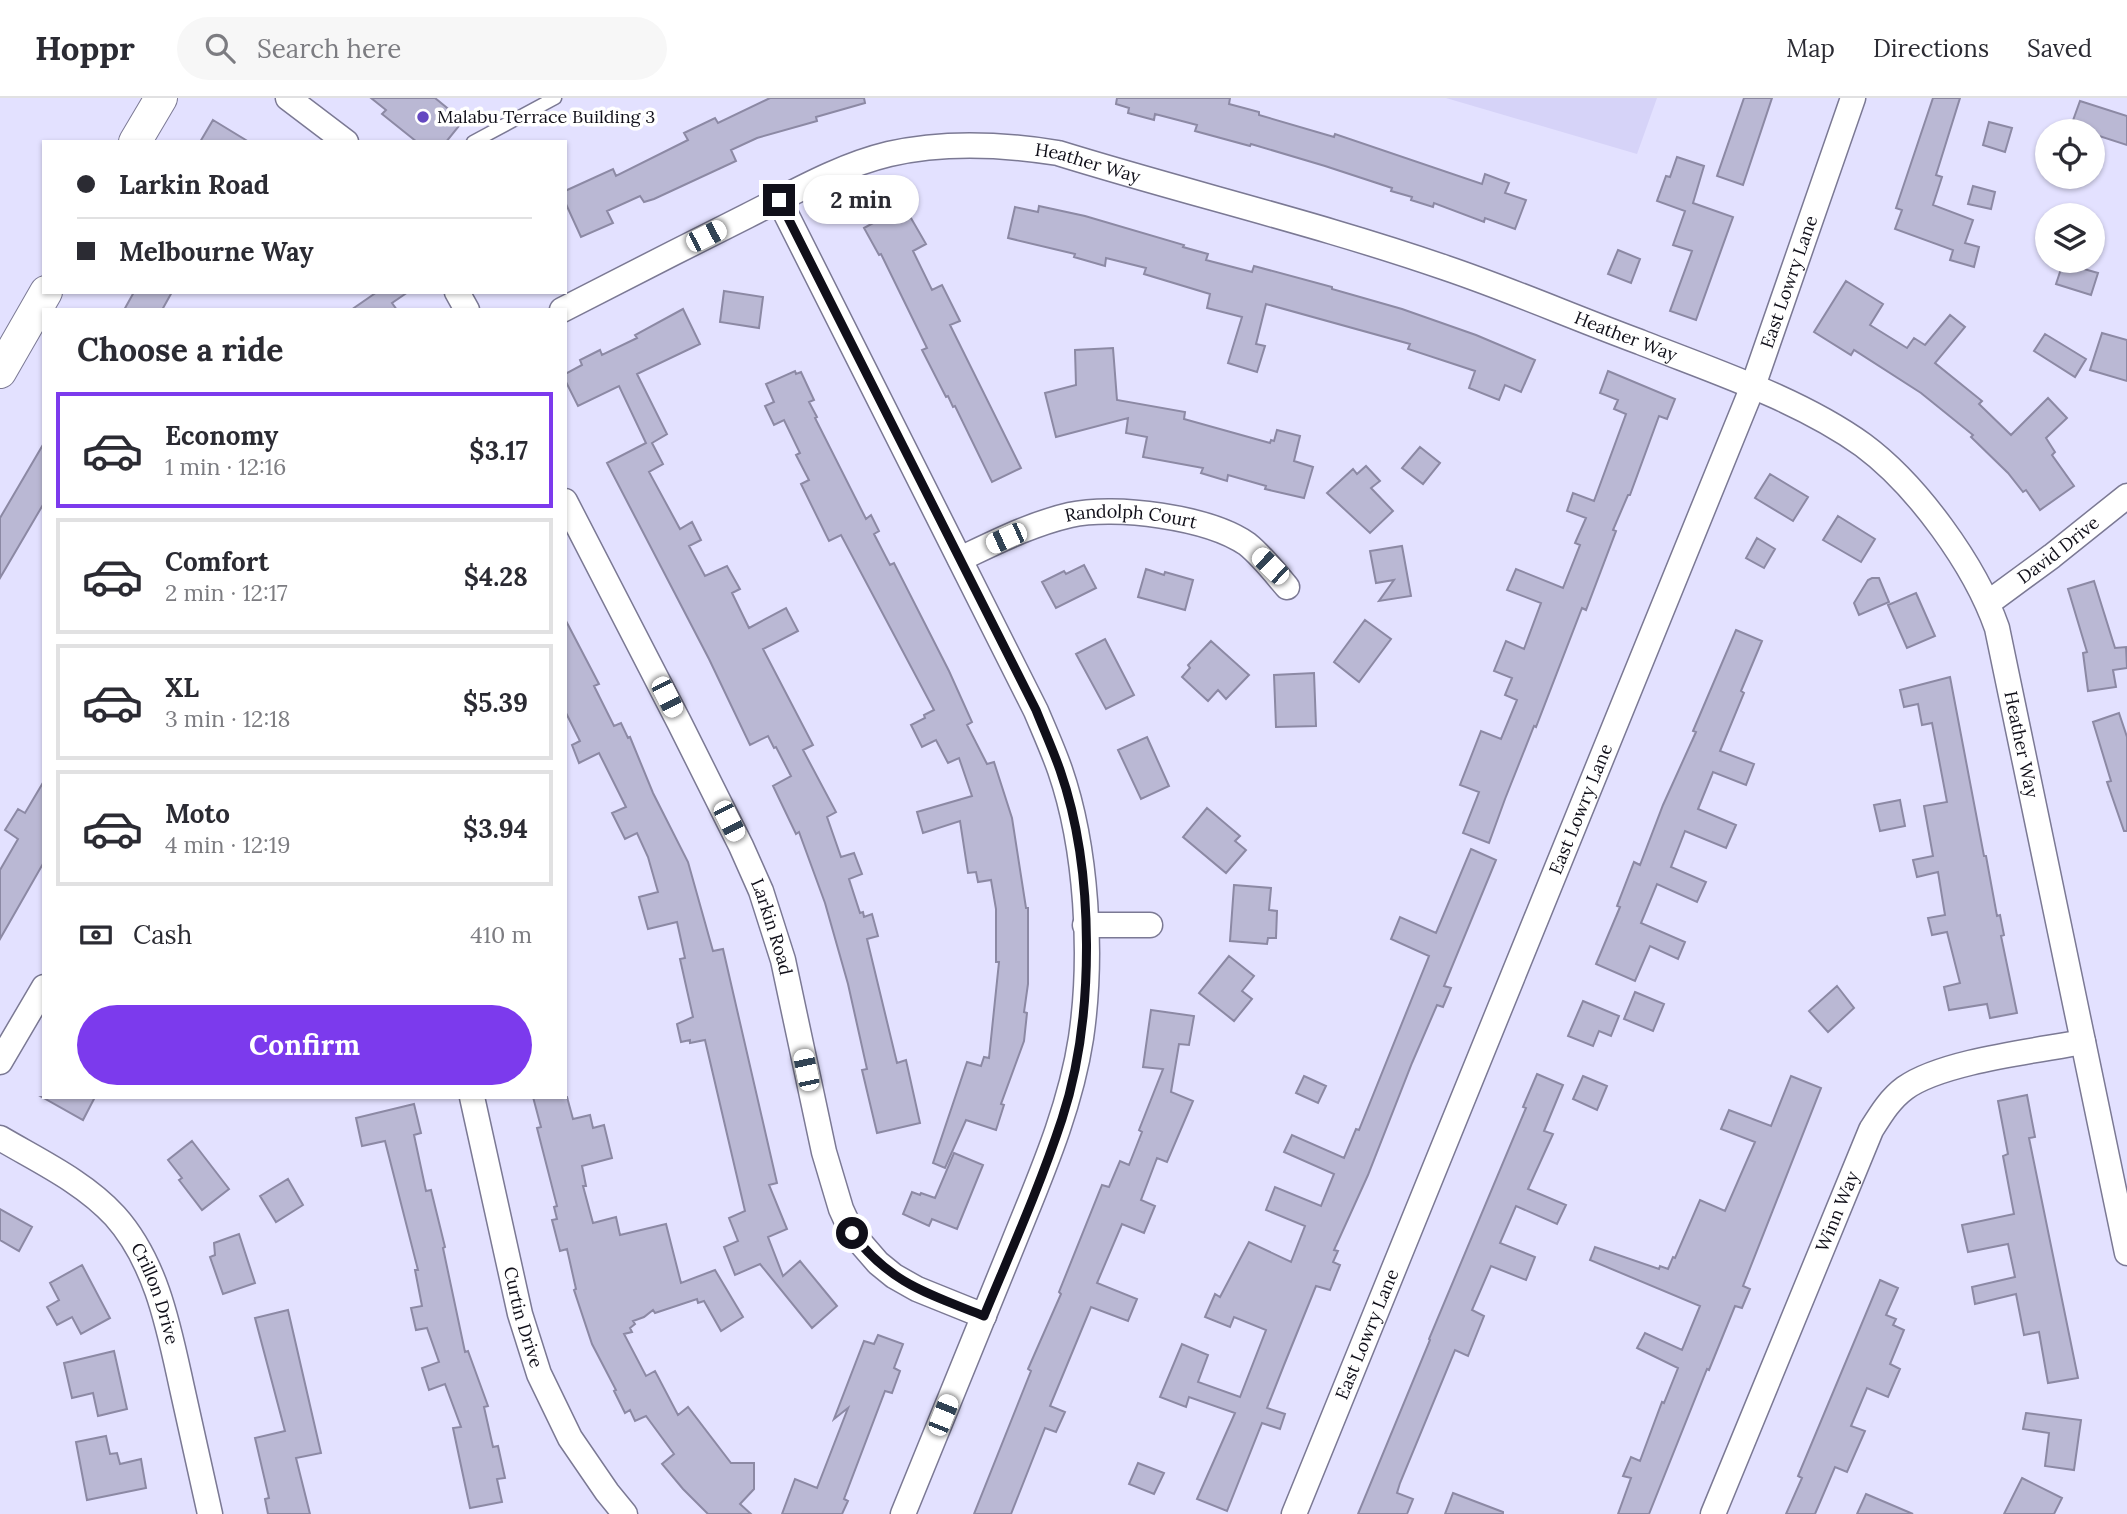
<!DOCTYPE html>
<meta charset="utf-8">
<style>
body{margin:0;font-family:Lora,serif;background:#f7f7f7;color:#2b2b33;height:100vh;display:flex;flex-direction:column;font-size:26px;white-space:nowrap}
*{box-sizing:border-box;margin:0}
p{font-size:23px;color:#7c7c81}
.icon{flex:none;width:38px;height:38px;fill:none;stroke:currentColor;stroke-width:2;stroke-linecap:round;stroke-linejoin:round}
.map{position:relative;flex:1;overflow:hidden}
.side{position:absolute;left:42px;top:210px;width:525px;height:791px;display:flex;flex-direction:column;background:#fff;border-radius:0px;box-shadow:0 2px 5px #0004}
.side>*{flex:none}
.top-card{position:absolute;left:42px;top:42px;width:525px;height:154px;border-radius:0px;box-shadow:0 2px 5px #0004;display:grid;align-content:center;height:154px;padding:0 35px;background:#fff}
.fabs{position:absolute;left:2035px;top:21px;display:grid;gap:14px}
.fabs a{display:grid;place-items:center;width:70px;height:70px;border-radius:50%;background:#fff;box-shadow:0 2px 5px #0004;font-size:35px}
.end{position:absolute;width:32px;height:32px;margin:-16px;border:9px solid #100f19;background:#fff;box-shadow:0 0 0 4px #fff}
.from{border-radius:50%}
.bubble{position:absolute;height:49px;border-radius:24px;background:#fff;box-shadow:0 2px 5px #0004;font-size:23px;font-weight:700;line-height:49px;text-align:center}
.car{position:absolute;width:21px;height:42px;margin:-21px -10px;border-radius:9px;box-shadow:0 0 5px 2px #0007;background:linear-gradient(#fff 24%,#345 0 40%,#fff 0 76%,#345 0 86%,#fff 0)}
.top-card b{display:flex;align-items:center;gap:24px;height:66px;font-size:26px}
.top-card b+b{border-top:2px solid #e1e1e2}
.top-card i{width:18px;height:18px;background:#2b2b33}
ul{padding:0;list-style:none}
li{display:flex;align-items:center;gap:21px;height:116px;margin:0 14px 10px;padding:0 21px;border:4px solid #e1e1e2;border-radius:0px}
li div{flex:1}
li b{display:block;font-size:26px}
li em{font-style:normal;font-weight:700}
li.selected{border-color:#7c3aed}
li>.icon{width:63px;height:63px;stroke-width:1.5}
h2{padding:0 35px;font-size:32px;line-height:84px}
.pay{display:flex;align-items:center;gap:18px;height:77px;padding:0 35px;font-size:26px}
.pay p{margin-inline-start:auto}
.button{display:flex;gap:14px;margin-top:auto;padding:14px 35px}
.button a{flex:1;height:80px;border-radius:42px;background:#7c3aed;color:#fff;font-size:28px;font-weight:700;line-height:80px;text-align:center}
header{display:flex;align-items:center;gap:42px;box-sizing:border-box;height:98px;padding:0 35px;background:#fff;border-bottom:2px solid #e1e1e2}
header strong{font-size:33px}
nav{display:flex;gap:38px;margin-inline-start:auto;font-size:24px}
.search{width:490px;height:63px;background:#f7f7f7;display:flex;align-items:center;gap:18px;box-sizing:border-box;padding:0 24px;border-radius:38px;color:#7c7c81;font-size:26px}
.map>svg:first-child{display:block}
.built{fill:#d6d3f8}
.building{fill:#bab8d4;stroke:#8c89a4;stroke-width:2}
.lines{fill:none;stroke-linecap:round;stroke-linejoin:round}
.service-casing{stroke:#7b7994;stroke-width:15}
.minor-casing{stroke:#7b7994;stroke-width:27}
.tertiary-casing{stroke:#7b7994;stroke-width:34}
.service{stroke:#fff;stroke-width:12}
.minor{stroke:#fff;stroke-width:24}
.tertiary{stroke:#fff;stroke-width:32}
.route{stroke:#100f19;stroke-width:9}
.poi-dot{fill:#6448c1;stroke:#fff;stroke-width:2.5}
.labels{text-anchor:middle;stroke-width:7;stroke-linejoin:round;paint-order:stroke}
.poi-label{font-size:18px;fill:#100f19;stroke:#fff;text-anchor:start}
.street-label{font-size:18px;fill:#100f19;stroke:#fff}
</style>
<header>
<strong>Hoppr</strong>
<div class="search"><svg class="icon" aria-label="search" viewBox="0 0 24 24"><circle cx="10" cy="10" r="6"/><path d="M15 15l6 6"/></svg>Search here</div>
<nav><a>Map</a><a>Directions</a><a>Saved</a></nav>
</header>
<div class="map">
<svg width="2127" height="1416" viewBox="0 0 2127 1416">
<rect width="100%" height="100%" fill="#e3e1ff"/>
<path class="built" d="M1446,0H1657L1637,56Z"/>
<path class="building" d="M371,0H435L463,23L446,44H417L382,16L386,12Z
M770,0H864L865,5L816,19L817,23L757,40L731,52L736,63L654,101L644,104L640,98L607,113L613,125L581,139L565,104V93L613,71L616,78L688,42L684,35L715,20L718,25Z
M1117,0H1230L1229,6L1259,14V17L1334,39L1335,36L1482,86L1485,76L1509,85L1505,95L1526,102L1515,131L1485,120L1484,124L1434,105L1433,109L1411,102L1412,99L1391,93L1392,90L1325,68L1251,46L1250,48L1195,33L1197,27L1155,16L1154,22L1128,15L1129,10L1116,6Z
M1744,0H1772L1743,87L1717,78Z
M1933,0H1960L1936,77L1942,79L1933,107L1973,122L1965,145L1979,149L1974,169L1950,162L1953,152L1895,131L1902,112L1896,110Z
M2080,3L2127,18V47L2093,36V33L2071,28Z
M213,22L249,44H200Z
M1989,24L2012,30L2005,54L1983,47Z
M1677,59L1704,68L1693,105L1733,119L1696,222L1670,213L1692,153L1673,147L1685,113L1657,103L1666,78L1670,79Z
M1973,88L1995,94L1991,111L1968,106Z
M904,108L926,146L913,153L932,192L942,187L960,223L950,227L1021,370L992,384L955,308L953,309L948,298L946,299L922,252L927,250L881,156L879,157L864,130Z
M1039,108L1085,118L1184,147L1183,149L1208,156L1206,162L1252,174L1254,168L1332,189V191L1402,211L1476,237L1535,262L1521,294L1505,287L1499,302L1469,290L1475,273L1408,251L1410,246L1266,206L1256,246L1265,248L1257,274L1228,265L1242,219L1207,210L1210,196L1144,176L1146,170L1106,160L1105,168L1074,159L1075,156L1008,140L1015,109L1038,114Z
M1618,152L1640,161L1631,185L1608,176Z
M2063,165L2098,175L2091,197L2056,186Z
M1846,183L1883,206L1870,227L1907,250L1914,240L1925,247L1950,217L1965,229L1935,265L1982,303L1979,306L2011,337L2048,300L2067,320L2046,340L2055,354L2052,357L2074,388L2040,412L2026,392L2023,394L2008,375L1971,339L1973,337L1921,295L1854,252L1851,257L1814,234Z
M724,193L763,199L759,230L720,224Z
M134,194H172L162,212H124Z
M377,194H408L392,205L397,212H351Z
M683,211L700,246L637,276L667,336L652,345L663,366L649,374L680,431L692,424L701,442L689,448L705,478L727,468L740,491L732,495L749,530L786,510L798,533L763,551L813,647L803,652L836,714L827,719L841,759L854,755L862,776L849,781L860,815L863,814L864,819L872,816L878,838L867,841L897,965L906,962L920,1025L877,1035L862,972L867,971L848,886L825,805L799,734L796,736L773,688L791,678L776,649L774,650L768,638L750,647L709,561L607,365L646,345L619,288L578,308L565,282V276L582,267L580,262L600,252L602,257L637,240L635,237Z
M2102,235L2127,242V283L2090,272Z
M2045,236L2086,261L2075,279L2034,253Z
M1113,250L1117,302L1185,314L1184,321L1270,345L1271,342L1274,343L1277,332L1300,338L1294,363L1313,369L1304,400L1265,391L1266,388L1228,377L1227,383L1201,375L1203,370L1143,359L1147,339L1126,335L1128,320L1056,339L1045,295L1076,287L1075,252Z
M795,273L796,276L801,274L814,302L809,304L817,319L815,320L866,421L871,417L879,433L874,436L890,467L894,465L949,573L972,624L967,627L987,666L994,664L1012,720L1026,810H1028V886L1024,914L1027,915L1024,943L1001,1006L1004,1007L996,1032L966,1022L945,1070L933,1065L967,964L981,968L984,959L989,960L999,864H996V811L991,782L978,784L976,774L968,775L960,723L923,735L917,714L972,698L959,660L948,665L936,642L922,649L911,627L925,620L924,617L934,612L841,437L829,443L801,386L809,382L796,357L800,355L784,322L774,327L765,308L774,304L766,286Z
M1608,273L1675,301L1667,321L1659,318L1630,397H1628L1613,432L1616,433L1586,512L1582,510L1536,629L1534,628L1505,701L1489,745L1463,735L1479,694L1460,687L1481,633L1501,641L1517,602L1505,597L1512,580L1494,573L1506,543L1524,551L1541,505L1507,492L1516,471L1563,490L1580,447L1575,445L1586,420L1567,413L1573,395L1594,403L1626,316L1614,311L1618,302L1600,295Z
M44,345V405L0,480V420Z
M1420,349L1440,365L1423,386L1402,370Z
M1366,368L1380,383L1371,390L1393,413L1370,435L1327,395L1353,371L1357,376Z
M1770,376L1808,399L1793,423L1755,400Z
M1838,418L1875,441L1861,464L1823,442Z
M1757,440L1775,451L1764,470L1746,460Z
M1402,448L1411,498L1379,503L1394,482L1376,485L1370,453Z
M1084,467L1096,490L1056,510L1042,484L1064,473L1066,476Z
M1146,471L1164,477L1165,474L1193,482L1185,512L1138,499Z
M1872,480H1879L1889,504L1859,517L1854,505L1868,482Z
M2094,483L2115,550L2126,549L2127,570L2113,572L2116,589L2088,593L2083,555L2087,554L2068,491Z
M1916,495L1935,538L1907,550L1888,507Z
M565,521L599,586L594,588L614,628L621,625L628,640L630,639L653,695L688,764L713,853L723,851L777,1085L769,1087L787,1131L768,1139L783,1178L800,1163L837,1208L812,1230L760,1166L735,1177L724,1149L738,1143L729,1120L745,1113L705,942L690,945V942L681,944L677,926L693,919L680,861L685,860L677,824L648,831L639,799L658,794L648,759L637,735L625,741L612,715L626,709L599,655L579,665L572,647L580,643L565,613Z
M1365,522L1391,541L1359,584L1334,564Z
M1736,532L1762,543L1741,593L1744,595L1720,653L1754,666L1746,687L1713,674L1698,711L1736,727L1726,750L1685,733L1671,769L1706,784L1697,804L1657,786L1641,825L1685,844L1678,861L1650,848L1635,883L1596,866L1620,809L1617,808L1634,764L1640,767L1663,707L1696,634L1693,633Z
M1105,541L1134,597L1106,611L1076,556Z
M1211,543L1249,577L1226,601L1218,592L1208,603L1182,579L1190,570L1188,567Z
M1314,575L1316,628L1276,629L1274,577Z
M1950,579L1984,758H1986L1997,818L2000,817L2004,837L2001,838L2017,915L1990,920L1987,906L1949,912L1944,889L1960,885L1947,834L1932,837L1928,820L1945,817L1938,774L1917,779L1913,762L1933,758L1924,708L1947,704L1932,625L1922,627L1918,606L1904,609L1900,592Z
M2119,615L2127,639V733H2124L2107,684L2111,683L2093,624Z
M1147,639L1169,688L1141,701L1118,652Z
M44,683V764L0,841V772L18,741L5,732L18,711L25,715Z
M1900,702L1905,728L1880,733L1874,707Z
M1207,710L1240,738L1235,743L1246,752L1226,775L1183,739Z
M1471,751L1496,762L1444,888L1451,890L1443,909L1437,907L1412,965L1368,1077L1334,1152L1338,1153L1333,1164L1340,1167L1330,1192L1316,1188L1284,1267L1267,1310L1285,1316L1280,1331L1262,1325L1227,1413L1197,1401L1235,1315L1189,1299L1186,1309L1160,1299L1182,1246L1208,1257L1198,1284L1240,1299L1266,1232L1234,1219L1230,1229L1205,1219L1215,1196L1220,1199L1249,1144L1291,1164L1305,1128L1266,1112L1275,1089L1321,1108L1334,1076L1284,1054L1292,1037L1344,1060L1356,1031L1359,1032L1429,858L1391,841L1400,819L1436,835Z
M1234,787L1271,790L1269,812L1277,813L1276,840H1268L1267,846L1230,843Z
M1229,858L1254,878L1242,893L1252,901L1234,923L1199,895Z
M1837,888L1854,910L1828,934L1809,913Z
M1635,894L1664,906L1653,933L1624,921Z
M1583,903L1619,918L1611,938L1599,933L1593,948L1568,938Z
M1151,912L1194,918L1189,947L1179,946L1171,994L1193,1003L1167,1064L1157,1060L1141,1102L1155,1108L1144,1135L1122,1126L1097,1185L1137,1201L1128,1223L1091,1209L1050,1308L1065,1314L1056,1334L1045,1330L1011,1416H974L1031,1273L1028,1271L1061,1196L1059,1194L1102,1087L1109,1089L1120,1063L1129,1067L1142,1034L1139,1032L1163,971L1143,969Z
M1537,976L1563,987L1544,1033L1553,1036L1528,1091L1566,1107L1557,1126L1516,1108L1500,1145L1535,1159L1526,1182L1491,1168L1472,1212L1484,1218L1468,1258L1455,1252L1400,1385L1397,1395L1413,1401L1407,1416H1358L1430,1242L1429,1241L1526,1010L1523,1009Z
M1304,978L1326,988L1318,1005L1296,995Z
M1583,978L1607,988L1597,1012L1573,1001Z
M1791,978L1821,990L1743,1188L1750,1191L1742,1210L1735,1208L1709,1272L1707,1271L1649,1416H1618L1631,1380L1623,1378L1631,1359L1640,1363L1662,1304L1664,1305L1678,1270L1637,1250L1645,1235L1682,1252L1700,1208L1590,1162L1595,1149L1659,1171L1660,1168L1668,1171L1673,1159L1675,1160L1700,1102L1725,1113L1755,1044L1721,1031L1729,1012L1771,1028Z
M2027,997L2035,1039L2029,1040L2078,1280L2048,1285L2039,1234L2024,1237L2016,1196L1975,1206L1972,1189L2015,1179L2008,1146L1968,1154L1962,1127L2014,1116L2003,1058L2008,1056L1998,1003Z
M42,999H95L83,1022Z
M533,999H567L573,1021L590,1017L593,1030L604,1027L612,1060L582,1068L586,1088H583L593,1125L616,1119L620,1137L666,1126L681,1185L715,1172L743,1219L721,1233L704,1203L698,1205L697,1201L655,1215L653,1212L644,1219L633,1223L635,1226L630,1230L632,1234L624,1236L646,1278L655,1273L678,1317L688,1309L731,1365H754V1391L740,1406L751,1416H708L683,1391L662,1366L674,1356L646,1318L635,1323L630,1312L625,1315L614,1293L616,1292L592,1246L574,1192L576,1191L567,1151L560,1153L552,1122L557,1121L554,1109L557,1108L537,1030L541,1029Z
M414,1006L421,1035L414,1037L426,1093L431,1092L445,1149L443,1150L465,1254L468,1253L488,1308L484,1309L493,1349L498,1348L505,1380L497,1381L502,1404L470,1410L453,1330L461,1329L445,1286L429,1292L422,1270L439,1264L427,1230L416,1232L411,1210L422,1208L415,1172H418L385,1043L362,1048L356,1020Z
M192,1043L229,1091L202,1112L179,1082L182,1080L168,1062Z
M954,1055L983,1067L957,1131L932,1121L929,1128L903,1116L912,1094L920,1097L921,1095L935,1100Z
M288,1081L303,1107L276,1124L260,1098Z
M0,1111L32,1129L19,1153L0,1142Z
M239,1136L255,1185L223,1196L210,1159L215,1157L214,1145Z
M82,1167L110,1220L81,1236L72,1219L57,1227L47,1209L59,1202L50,1185Z
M1880,1182L1898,1190L1886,1217L1896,1221L1893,1227L1904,1232L1890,1266L1900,1271L1888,1299L1867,1290L1851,1328L1865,1333L1847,1374L1835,1369L1815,1416H1786L1802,1380L1798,1378Z
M288,1212L321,1355L296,1360L310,1416H268L265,1401L269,1400L255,1340L285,1333L255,1220Z
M878,1237L903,1246L894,1270L900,1273L892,1295L885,1293L844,1401L848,1403L842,1416H782L795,1381L817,1390L848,1310L834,1321L864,1243L874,1246Z
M114,1253L127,1311L98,1318L93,1295L72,1300L64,1265Z
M2026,1315L2081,1322L2074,1372L2045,1368L2049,1335L2023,1331Z
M106,1338L110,1356L117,1355L120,1366L141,1361L146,1390L87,1402L76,1344Z
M1138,1365L1164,1375L1154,1396L1129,1386Z
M2022,1380L2062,1400L2054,1416H2004Z
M1453,1395L1503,1414V1416H1445Z
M1866,1396L1913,1416H1857Z"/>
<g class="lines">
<g class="service-casing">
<path id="service" d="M473,44L555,0"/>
</g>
<g class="minor-casing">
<g id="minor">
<path d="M288,0L346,44"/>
<path d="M779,102L1036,613C1044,632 1053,652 1060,672C1087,750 1093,858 1081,940C1070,1012 1040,1079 1013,1146C977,1236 940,1326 903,1416"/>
<path d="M457,194L467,212"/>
<path id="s1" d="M562,212C624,180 685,149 747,118C793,95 839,68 889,56C945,43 1002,46 1058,55C1187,95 1319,126 1446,170C1511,192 1575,220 1640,244C1713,273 1799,301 1863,347C1917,387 1975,467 1997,530L2127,1155"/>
<path id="s2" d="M565,403L679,624L741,748L761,793L783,862L824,1054L841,1111L852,1135L878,1165L894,1178L917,1191L984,1218"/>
<path id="s3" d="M960,461C996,444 1031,426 1070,417C1115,407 1208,419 1247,446C1262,458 1275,475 1287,489"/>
<path id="s4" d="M1988,505L2052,458L2127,398"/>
<path d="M1085,827H1150"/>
<path d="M0,964L44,889"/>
<path id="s5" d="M472,999L520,1216L539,1276L570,1340L607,1394L625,1416"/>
<path id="s6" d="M0,1040C39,1063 84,1084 115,1118C157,1165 169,1231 182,1290C191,1332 201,1374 210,1416"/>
<path id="s7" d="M1294,1416L1753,288L1853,0"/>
<path id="s8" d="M1713,1416L1871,1032C1881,1016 1890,1001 1905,990C1943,963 2036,953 2083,944"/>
</g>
</g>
<g class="tertiary-casing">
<path id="tertiary" d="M135,44L161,0
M0,274L46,194"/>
</g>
<use href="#service" class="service"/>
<use href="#minor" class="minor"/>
<use href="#tertiary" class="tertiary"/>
</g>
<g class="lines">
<path class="route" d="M779,102L1036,612C1044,632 1053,652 1060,672C1095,772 1095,920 1062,1021C1040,1088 1011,1153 984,1218C929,1196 889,1185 852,1135"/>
</g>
<circle class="poi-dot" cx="423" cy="19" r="7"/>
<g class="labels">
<g class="poi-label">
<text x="437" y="25">Malabu Terrace Building 3</text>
</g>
<g class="street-label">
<text dy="6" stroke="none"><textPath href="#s1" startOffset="564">Heather Way</textPath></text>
<text dy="6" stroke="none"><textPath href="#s7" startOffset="1328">East Lowry Lane</textPath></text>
<text dy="6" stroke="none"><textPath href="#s1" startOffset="1130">Heather Way</textPath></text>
<text dy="6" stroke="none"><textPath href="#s3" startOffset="180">Randolph Court</textPath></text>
<text dy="6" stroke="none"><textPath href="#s4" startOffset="88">David Drive</textPath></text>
<text dy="6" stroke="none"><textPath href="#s1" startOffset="1740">Heather Way</textPath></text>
<text dy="6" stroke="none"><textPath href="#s7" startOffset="761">East Lowry Lane</textPath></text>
<text dy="6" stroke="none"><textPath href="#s2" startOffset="474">Larkin Road</textPath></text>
<text dy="6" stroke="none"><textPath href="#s8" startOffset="327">Winn Way</textPath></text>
<text dy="6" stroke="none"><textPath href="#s6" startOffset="228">Crillon Drive</textPath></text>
<text dy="6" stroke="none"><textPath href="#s5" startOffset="226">Curtin Drive</textPath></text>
<text dy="6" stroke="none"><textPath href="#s7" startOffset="194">East Lowry Lane</textPath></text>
</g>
</g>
</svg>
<div class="fabs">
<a><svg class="icon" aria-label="locate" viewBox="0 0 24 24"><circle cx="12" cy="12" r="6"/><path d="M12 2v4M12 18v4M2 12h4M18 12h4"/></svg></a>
<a><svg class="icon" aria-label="layers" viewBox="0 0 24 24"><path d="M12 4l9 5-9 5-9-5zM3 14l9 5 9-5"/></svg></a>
</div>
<i class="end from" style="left:852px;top:1135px"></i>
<i class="end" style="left:779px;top:102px"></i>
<div class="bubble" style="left:803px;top:77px;width:116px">2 min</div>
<i class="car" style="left:706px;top:138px;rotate:63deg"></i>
<i class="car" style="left:1006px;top:440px;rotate:246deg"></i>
<i class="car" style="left:1270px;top:468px;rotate:314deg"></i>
<i class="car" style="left:667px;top:599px;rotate:153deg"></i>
<i class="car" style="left:729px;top:723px;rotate:153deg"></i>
<i class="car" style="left:806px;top:972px;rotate:348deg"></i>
<i class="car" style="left:943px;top:1317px;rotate:22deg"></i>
<div class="top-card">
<b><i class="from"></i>Larkin Road</b>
<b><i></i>Melbourne Way</b>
</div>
<section class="side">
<h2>Choose a ride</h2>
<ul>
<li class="selected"><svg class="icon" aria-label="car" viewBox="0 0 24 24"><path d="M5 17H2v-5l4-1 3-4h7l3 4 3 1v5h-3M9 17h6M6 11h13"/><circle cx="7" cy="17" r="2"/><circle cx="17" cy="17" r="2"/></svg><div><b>Economy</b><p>1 min · 12:16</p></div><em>$3.17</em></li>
<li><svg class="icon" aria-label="car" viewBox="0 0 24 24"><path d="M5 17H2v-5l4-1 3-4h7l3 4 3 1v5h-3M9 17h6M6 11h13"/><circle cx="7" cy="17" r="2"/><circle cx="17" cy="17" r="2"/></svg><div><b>Comfort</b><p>2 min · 12:17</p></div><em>$4.28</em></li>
<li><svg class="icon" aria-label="car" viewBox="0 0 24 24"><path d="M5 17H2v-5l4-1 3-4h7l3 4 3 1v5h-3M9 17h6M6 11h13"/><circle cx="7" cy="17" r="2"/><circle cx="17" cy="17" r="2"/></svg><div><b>XL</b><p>3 min · 12:18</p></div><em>$5.39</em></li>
<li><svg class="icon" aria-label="car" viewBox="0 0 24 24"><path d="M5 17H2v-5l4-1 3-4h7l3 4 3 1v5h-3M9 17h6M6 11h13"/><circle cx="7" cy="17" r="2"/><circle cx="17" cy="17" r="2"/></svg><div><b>Moto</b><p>4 min · 12:19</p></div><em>$3.94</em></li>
</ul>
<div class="pay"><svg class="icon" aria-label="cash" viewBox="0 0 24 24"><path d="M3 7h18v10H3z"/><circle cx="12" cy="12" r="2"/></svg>Cash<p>410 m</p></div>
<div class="button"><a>Confirm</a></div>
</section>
</div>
